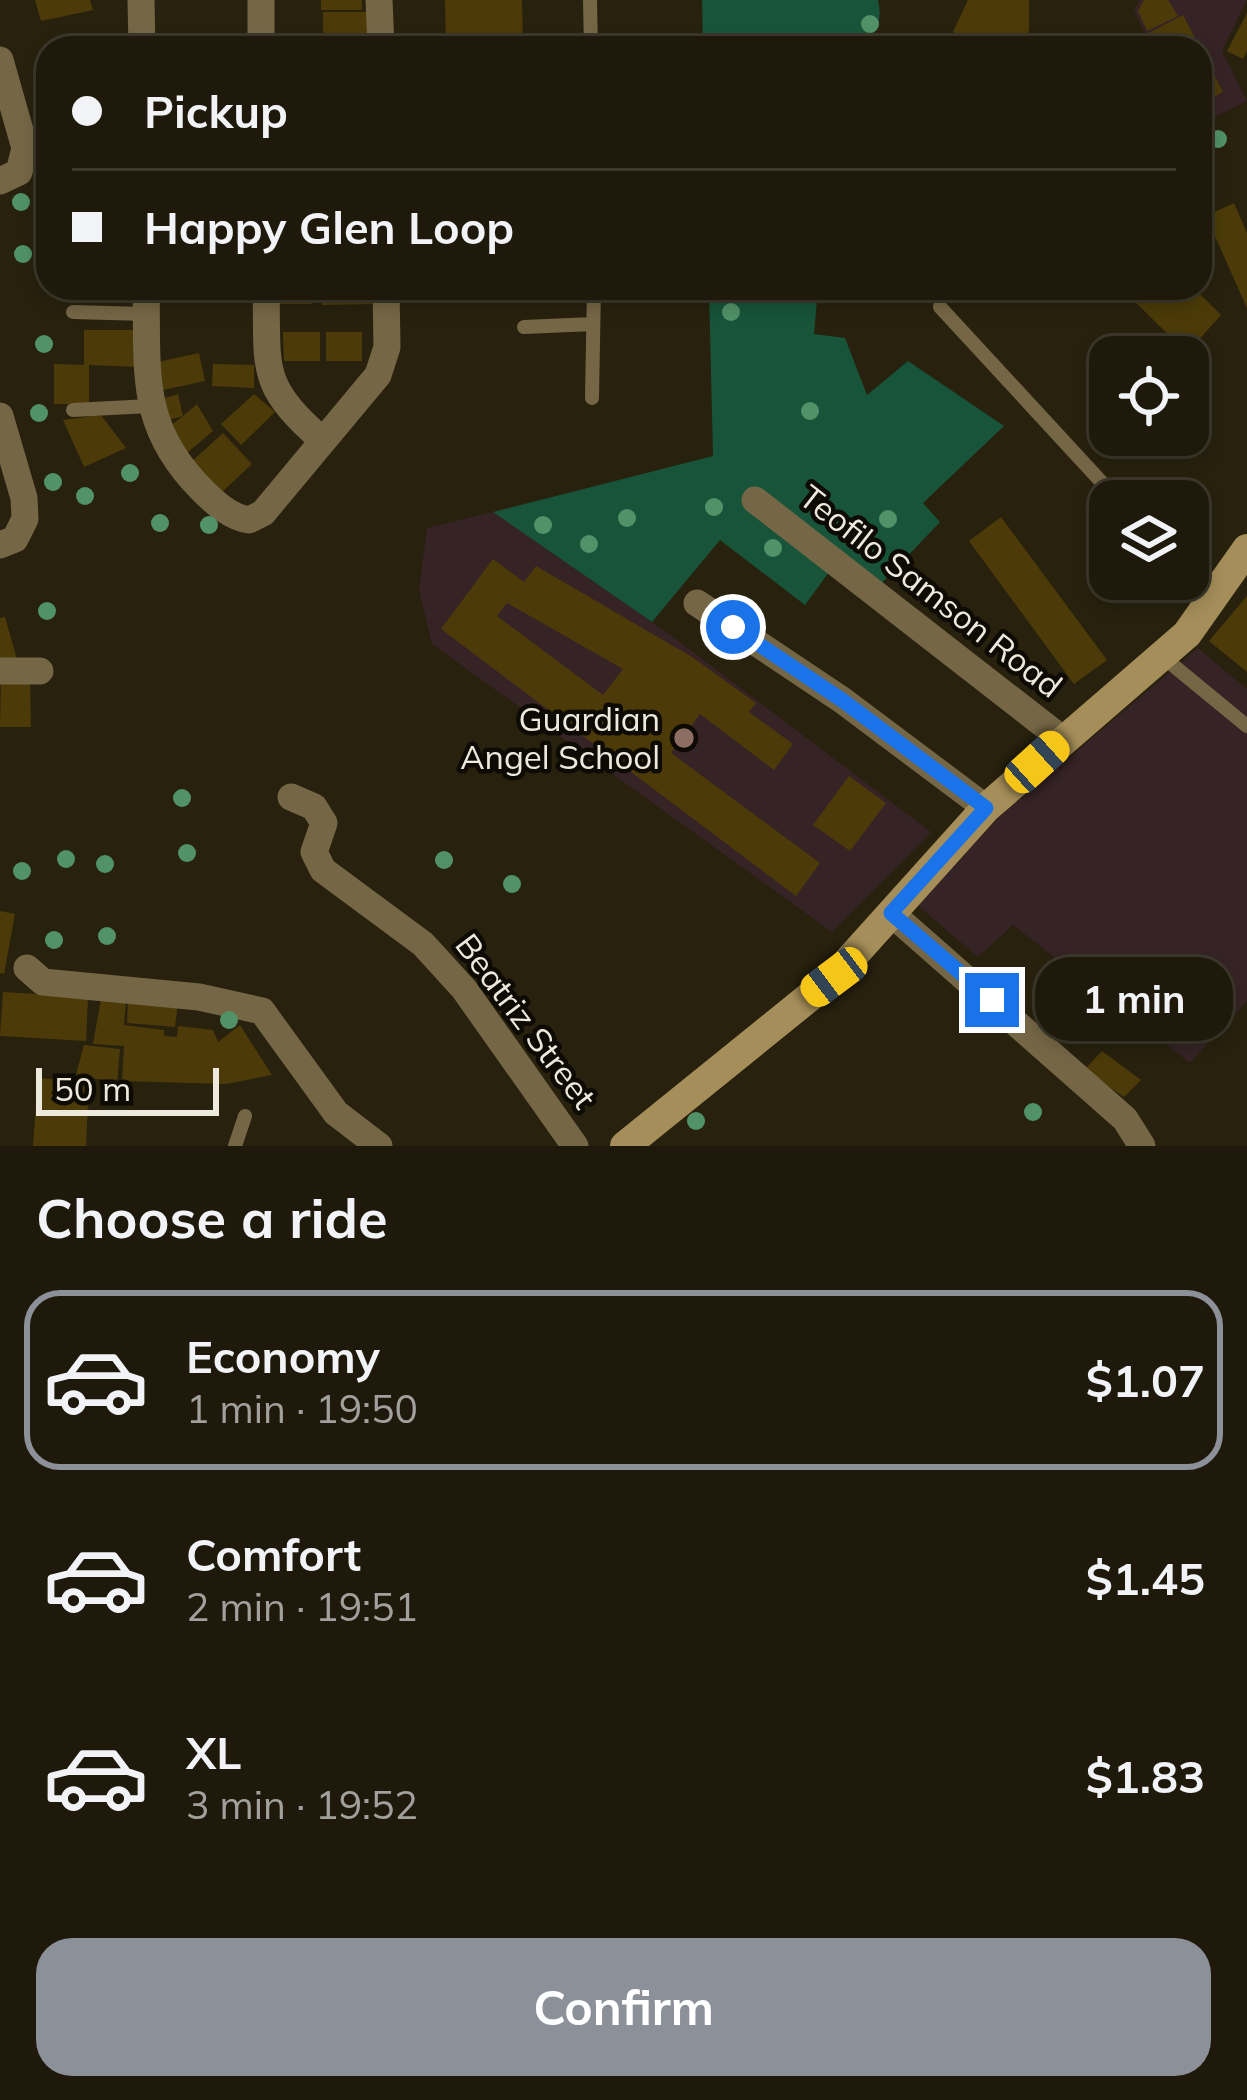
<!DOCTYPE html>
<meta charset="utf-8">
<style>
body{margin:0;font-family:Mulish,sans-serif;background:#2b2618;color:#f1f3f6;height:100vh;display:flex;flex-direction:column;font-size:45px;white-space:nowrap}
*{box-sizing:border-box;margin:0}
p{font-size:39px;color:#a1a09c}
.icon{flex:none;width:66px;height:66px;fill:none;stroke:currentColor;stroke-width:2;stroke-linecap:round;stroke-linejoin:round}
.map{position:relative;height:1146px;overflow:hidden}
.sheet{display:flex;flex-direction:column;background:#1e190a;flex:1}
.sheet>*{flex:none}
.top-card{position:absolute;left:36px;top:36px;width:1176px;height:264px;border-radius:36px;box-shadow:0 6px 18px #0003,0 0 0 3px #3c382b;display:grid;align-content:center;height:264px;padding:0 36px;background:#1e190a}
.buttons{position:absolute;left:1089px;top:336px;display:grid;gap:24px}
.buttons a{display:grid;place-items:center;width:120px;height:120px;border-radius:24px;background:#1e190a;box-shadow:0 6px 18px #0003,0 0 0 3px #3c382b;font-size:60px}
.scale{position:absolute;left:36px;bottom:30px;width:183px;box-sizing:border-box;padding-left:12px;border:6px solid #ede9dd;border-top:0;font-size:33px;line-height:42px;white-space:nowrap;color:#ede9dd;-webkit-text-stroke:9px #0e0b04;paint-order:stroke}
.end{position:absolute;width:54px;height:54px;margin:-27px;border:15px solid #1a73e8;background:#fff;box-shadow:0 0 0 6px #fff}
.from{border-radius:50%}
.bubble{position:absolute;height:84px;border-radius:36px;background:#1e190a;box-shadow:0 6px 18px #0003,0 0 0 3px #3c382b;font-size:39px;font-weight:700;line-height:84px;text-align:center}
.car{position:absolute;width:36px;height:72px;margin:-36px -18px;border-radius:15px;box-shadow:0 0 9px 3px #0007;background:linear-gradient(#f5c518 24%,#345 0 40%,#f5c518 0 76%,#345 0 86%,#f5c518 0)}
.top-card b{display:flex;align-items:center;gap:42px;height:114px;font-size:45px}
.top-card b+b{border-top:3px solid #3c382b}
.top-card i{width:30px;height:30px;background:#f1f3f6}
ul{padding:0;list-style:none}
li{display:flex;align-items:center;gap:36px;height:180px;margin:0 24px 18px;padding:0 12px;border:6px solid transparent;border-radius:36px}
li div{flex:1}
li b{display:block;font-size:45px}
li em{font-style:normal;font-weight:700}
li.current{border-color:#8c9099}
li>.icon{width:108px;height:108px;stroke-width:1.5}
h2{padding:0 36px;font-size:54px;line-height:144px}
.cta{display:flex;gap:24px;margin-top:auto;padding:24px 36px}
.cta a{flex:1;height:138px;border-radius:36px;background:#8c9099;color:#fff;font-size:48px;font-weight:700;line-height:138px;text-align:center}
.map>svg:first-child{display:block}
.commercial{fill:#362325}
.education{fill:#362326}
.green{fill:#185439}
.building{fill:#4c3b09;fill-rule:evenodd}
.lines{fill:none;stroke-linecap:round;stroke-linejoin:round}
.service{stroke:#756746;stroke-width:14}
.minor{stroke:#756746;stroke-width:27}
.secondary{stroke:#a58e59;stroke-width:30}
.tree{fill:#519268}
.route{stroke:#1a73e8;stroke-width:15}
.education-dot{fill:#8d6e63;stroke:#0e0b04;stroke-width:4.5}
.labels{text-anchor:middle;stroke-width:9;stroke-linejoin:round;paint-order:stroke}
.street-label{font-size:33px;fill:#ede9dd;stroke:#0e0b04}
.poi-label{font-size:33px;fill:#ede9dd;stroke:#0e0b04;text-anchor:end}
</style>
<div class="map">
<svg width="1247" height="1146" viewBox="0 0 1247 1146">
<rect width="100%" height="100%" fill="#28210e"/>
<path class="commercial" d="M1140,0H1247L1222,51L1247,101L1200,125V48H1152L1134,10Z
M1198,648L1247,689V1001L1190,1063L1013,925L978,957L916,904L999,817Z"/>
<path class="education" d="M493,512L669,634L931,832L832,932L432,644L419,590L427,528Z"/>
<path class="green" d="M702,0H878C883,22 876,31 863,48H703Z
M709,288H818L814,334L845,338L867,395L908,361L1004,426L923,503L940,522L878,587L840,557L805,605L720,540L652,622L493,512L713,456Z"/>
<path class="building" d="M35,0H90L93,10L41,21Z
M321,0H362V10H321Z
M445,0H522L523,48H446Z
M968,0H1029V30L1021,48H991L953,32Z
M1144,0H1168L1178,16L1147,31L1138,11Z
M323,12H372V37H323Z
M1247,13V51L1243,59L1227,51Z
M1183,15L1223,92L1200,105V48H1154L1147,34Z
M256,36L257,48H209V38Z
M1234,203L1247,233V308L1206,216Z
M276,288H312V304H276Z
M322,288H376V304L322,305Z
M1121,288H1194L1221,315L1187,353Z
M84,330H138V367L89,365V404H54V364L84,365Z
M283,332H320V361H284Z
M326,332H362V361H326Z
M199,353L205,381L159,391L153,363Z
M213,364L254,365V388L212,386Z
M178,394L183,416L197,404L213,431L182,457L163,432L183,416L164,421L158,400Z
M254,394L275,412L241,445L221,424Z
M101,415L126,448L84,467L63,420Z
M223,433L252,464L220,494L188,465Z
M1001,517L1107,660L1074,684L969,541Z
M493,559L524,582L536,566L692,657L756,703L749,712L793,744L774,770L700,714L671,753L820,863L796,896L441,629ZM507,603L623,669L603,695L497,616Z
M1247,596V672L1209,641Z
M5,617L19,666L0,667V618Z
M30,675L31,727H0L1,677Z
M849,776L886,803L850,851L813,825Z
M0,911L15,914L4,974L0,973Z
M3,992L88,997L86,1041L0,1036Z
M101,999L126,1000L124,1025L164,1030V1036L177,1037L178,1026L213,1030L218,1042L240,1025L272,1075L226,1084L122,1081L124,1046L93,1044Z
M128,999L178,1002L175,1027L127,1023Z
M84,1045L120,1049L117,1084L76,1074Z
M1102,1051L1141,1080L1124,1097L1084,1070Z
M38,1078L89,1082L86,1146H33Z"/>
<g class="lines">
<path class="service" d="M590,0L591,48
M940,307L1119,501
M73,312L146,314
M524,327L593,324
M592,398L594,288
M73,410L150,406
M1188,575L1209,598
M1163,657L1247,726
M235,1146L245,1116"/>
<path class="minor" d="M141,0L142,48
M261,0V48
M379,0L381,48
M0,60L25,148L19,172L0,181
M146,288C148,372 138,426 202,490C215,503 230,517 249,520L263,513L378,375L387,347L386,288
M266,288C268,370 258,384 323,441
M0,416L24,498L25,519L15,539L0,545
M755,500L1062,739
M697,603L842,700L986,808
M0,671H40
M291,797L314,807L324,823L314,852L323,870L423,944L464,989L575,1146
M891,913L1125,1119L1142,1146
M27,968L43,982L199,997L262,1011L336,1113L379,1146"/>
<path class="secondary" d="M625,1146L834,977L986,808L1187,634L1247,549"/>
</g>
<g class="tree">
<circle cx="870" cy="24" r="9"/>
<circle cx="1218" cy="139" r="9"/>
<circle cx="21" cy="202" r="9"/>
<circle cx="23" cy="254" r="9"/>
<circle cx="731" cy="312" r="9"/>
<circle cx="44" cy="344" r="9"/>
<circle cx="810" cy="411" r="9"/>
<circle cx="39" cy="413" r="9"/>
<circle cx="130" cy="473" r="9"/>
<circle cx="53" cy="482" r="9"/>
<circle cx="85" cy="496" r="9"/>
<circle cx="714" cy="507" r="9"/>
<circle cx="627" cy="518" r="9"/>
<circle cx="888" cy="519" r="9"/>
<circle cx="160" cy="523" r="9"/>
<circle cx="209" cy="525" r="9"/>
<circle cx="543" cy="525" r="9"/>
<circle cx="589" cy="544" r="9"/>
<circle cx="773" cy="548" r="9"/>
<circle cx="47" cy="611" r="9"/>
<circle cx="182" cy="798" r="9"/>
<circle cx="187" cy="853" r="9"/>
<circle cx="66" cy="859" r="9"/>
<circle cx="444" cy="860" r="9"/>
<circle cx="105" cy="864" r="9"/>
<circle cx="22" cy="871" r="9"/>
<circle cx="512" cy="884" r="9"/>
<circle cx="107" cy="936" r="9"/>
<circle cx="54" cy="940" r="9"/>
<circle cx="229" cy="1020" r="9"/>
<circle cx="1033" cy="1112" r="9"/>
<circle cx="696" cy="1121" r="9"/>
</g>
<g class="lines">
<path class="route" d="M733,627L842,700L986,808L891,913L992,1000"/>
</g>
<circle class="education-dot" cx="684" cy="738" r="12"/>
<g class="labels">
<g class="street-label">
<text transform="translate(931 591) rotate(38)" y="12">Teofilo Samson Road</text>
<text transform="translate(526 1021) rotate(53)" y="12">Beatriz Street</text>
</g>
<g class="poi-label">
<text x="660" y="731">Guardian<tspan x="660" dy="38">Angel School</tspan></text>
</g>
</g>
</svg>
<div class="buttons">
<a><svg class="icon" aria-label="locate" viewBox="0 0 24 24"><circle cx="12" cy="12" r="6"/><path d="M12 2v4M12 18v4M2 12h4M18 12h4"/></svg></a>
<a><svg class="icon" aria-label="layers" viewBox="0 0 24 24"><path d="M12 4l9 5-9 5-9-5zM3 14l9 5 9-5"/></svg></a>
</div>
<div class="scale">50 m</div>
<i class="end from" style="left:733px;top:627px"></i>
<i class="end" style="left:992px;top:1000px"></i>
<div class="bubble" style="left:1035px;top:957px;width:198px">1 min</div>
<i class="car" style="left:1037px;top:762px;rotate:48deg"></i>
<i class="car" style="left:834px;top:977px;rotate:233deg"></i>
<div class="top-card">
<b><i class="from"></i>Pickup</b>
<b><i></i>Happy Glen Loop</b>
</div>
</div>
<section class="sheet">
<h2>Choose a ride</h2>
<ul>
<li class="current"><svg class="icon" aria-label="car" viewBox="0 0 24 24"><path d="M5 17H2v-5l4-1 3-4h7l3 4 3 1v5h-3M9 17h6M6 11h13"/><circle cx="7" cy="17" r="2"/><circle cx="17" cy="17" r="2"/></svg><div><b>Economy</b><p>1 min · 19:50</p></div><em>$1.07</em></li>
<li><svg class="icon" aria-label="car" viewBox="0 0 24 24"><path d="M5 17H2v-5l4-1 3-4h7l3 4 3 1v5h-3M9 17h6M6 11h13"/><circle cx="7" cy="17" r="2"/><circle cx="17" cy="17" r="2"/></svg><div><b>Comfort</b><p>2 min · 19:51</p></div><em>$1.45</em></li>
<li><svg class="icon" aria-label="car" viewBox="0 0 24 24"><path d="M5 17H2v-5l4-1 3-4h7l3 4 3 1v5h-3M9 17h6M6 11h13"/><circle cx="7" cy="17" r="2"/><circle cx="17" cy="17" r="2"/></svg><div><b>XL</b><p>3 min · 19:52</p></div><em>$1.83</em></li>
</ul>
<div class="cta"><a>Confirm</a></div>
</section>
